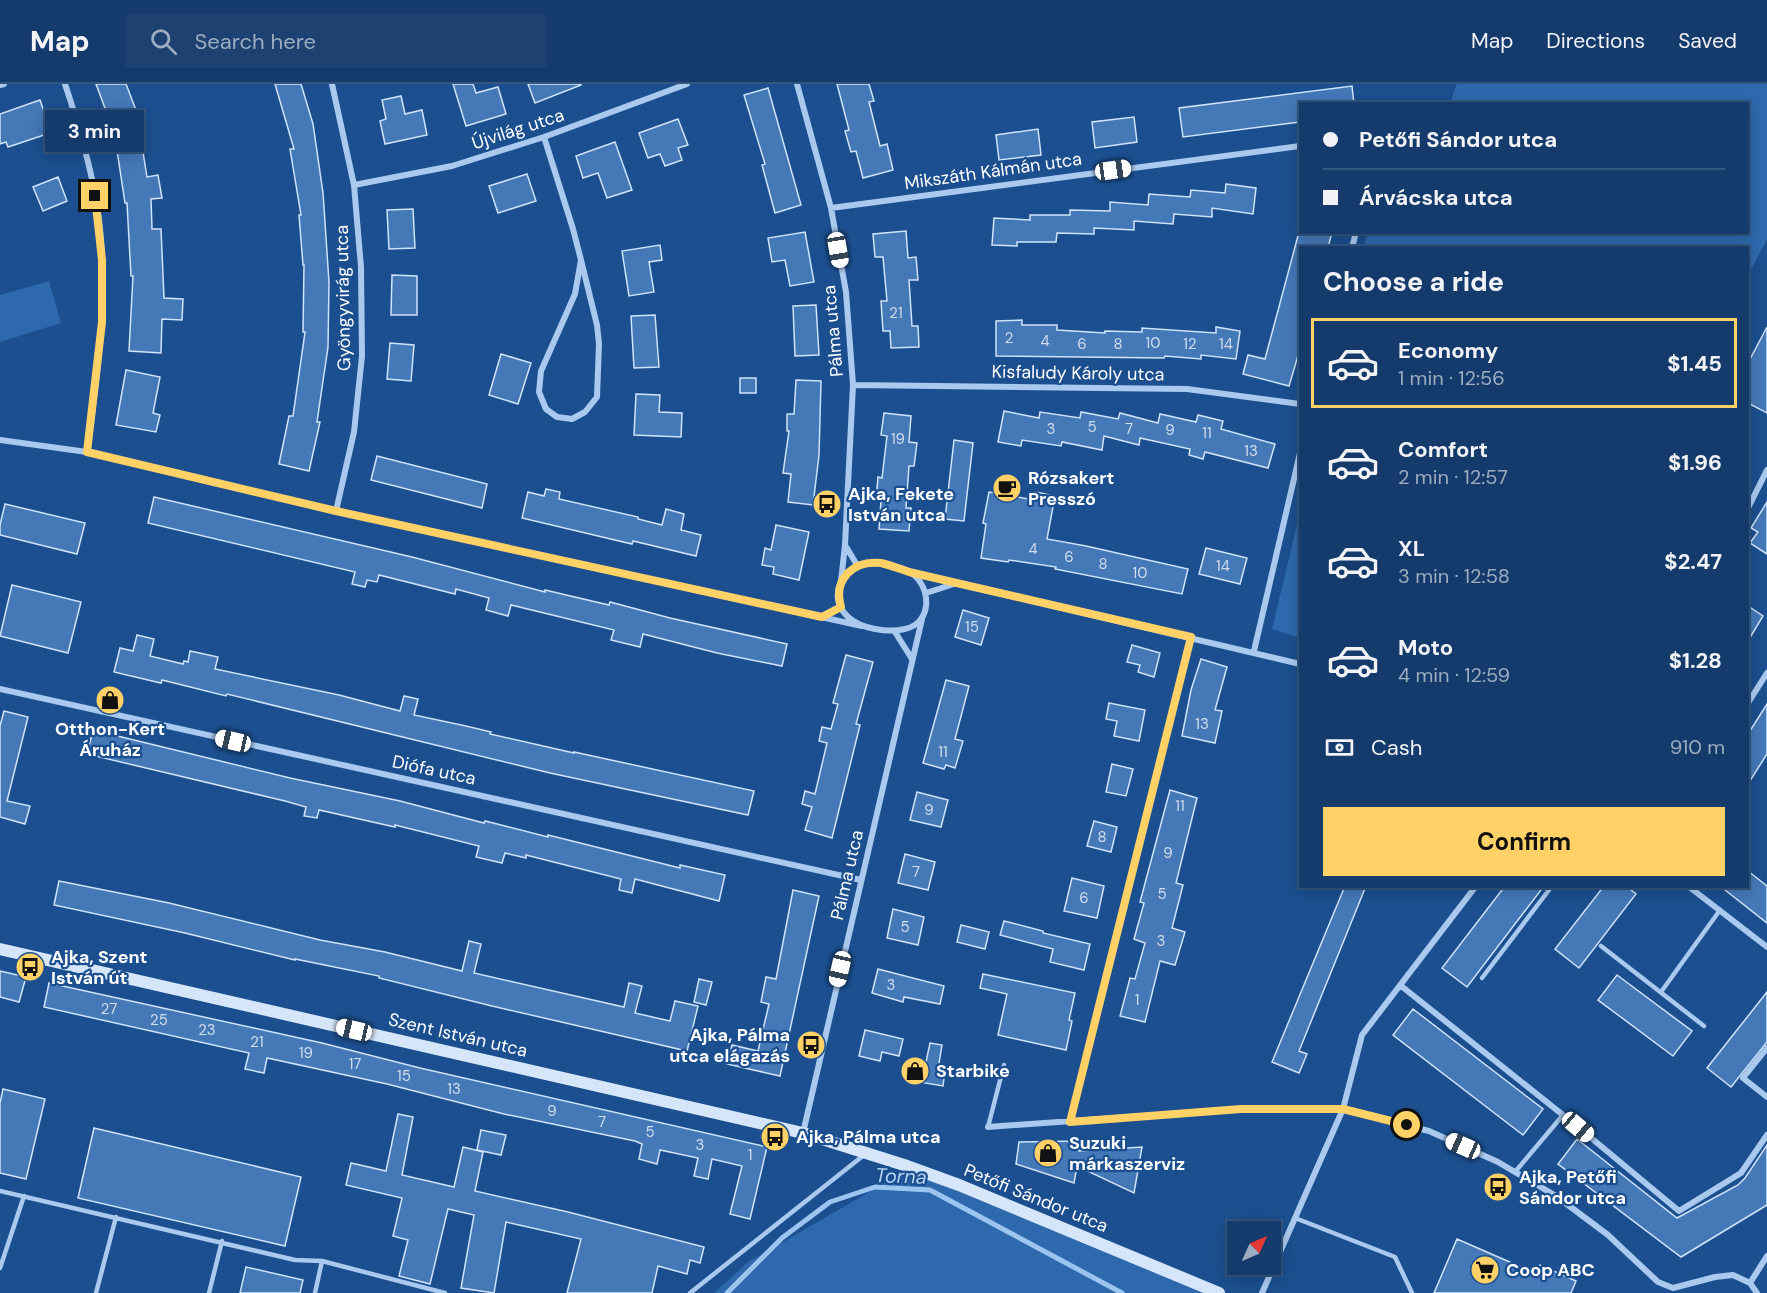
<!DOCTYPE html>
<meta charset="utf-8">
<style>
body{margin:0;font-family:"DM Sans",sans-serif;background:#1d4271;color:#f1f3f6;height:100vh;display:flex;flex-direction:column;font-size:22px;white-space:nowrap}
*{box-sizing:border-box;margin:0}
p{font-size:20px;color:#9dadc1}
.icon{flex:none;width:33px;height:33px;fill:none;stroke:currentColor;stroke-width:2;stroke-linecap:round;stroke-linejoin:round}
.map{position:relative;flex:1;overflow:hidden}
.drawer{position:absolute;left:1299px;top:162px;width:450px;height:642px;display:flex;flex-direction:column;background:#143b6b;border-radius:0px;box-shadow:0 3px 15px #0003,0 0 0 2px #33557e}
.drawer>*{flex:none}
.hud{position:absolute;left:1299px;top:18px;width:450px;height:132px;border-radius:0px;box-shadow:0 3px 15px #0003,0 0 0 2px #33557e;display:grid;align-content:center;height:132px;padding:0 24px;background:#143b6b}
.needle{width:39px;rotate:45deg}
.controls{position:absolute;left:1227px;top:1137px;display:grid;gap:12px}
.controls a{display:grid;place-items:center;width:54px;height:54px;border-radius:0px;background:#143b6b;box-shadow:0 3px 15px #0003,0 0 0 2px #33557e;font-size:30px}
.end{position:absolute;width:27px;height:27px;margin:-14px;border:8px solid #ffd166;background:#111;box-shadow:0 0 0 3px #111}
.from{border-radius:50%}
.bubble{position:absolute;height:42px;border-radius:0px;background:#143b6b;box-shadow:0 3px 15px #0003,0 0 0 2px #33557e;font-size:20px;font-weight:700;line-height:42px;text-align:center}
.car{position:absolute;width:18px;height:36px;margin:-18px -9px;border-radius:8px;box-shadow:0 0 4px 2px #0007;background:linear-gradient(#fff 24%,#345 0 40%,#fff 0 76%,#345 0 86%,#fff 0)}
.hud b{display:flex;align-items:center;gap:21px;height:57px;font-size:22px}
.hud b+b{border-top:2px solid #33557e}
.hud i{width:15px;height:15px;background:#f1f3f6}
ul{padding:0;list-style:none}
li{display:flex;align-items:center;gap:18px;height:90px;margin:0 12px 9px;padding:0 12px;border:3px solid transparent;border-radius:0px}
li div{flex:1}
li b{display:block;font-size:22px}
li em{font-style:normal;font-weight:700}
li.active{border-color:#ffd166}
li>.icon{width:54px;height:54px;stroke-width:1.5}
h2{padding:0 24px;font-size:27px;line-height:72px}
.pay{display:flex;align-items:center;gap:15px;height:66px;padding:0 24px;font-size:22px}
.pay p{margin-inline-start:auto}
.cta{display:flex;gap:12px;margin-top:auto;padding:12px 24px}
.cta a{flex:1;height:69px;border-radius:0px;background:#ffd166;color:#111;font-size:24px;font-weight:700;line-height:69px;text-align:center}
header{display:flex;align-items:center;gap:36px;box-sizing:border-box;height:84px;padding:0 30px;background:#143b6b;border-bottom:2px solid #33557e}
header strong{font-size:28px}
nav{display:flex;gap:33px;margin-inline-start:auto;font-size:21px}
.search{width:420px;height:54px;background:#1d4271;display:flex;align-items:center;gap:15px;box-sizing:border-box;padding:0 21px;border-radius:0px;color:#9dadc1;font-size:22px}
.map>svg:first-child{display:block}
.green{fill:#2e69ad}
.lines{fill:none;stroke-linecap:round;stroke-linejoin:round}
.stream{stroke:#9cc4f0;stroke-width:5}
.building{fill:#4478b7;stroke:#cfe3fa;stroke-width:1.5}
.lane{stroke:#a9c9ee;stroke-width:4.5}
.street{stroke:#a9c9ee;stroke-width:6}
.secondary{stroke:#d6e6fa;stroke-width:12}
.route{stroke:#ffd166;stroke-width:8}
.labels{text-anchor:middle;stroke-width:4.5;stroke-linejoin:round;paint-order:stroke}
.number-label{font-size:15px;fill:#d0dded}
.street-label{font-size:18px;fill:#fff;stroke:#1b4f8f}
.poi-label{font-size:18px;font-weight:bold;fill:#fff;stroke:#1b4f8f;text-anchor:start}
.water-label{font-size:20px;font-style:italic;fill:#b5d3f5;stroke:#1b4f8f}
</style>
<header>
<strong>Map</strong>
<div class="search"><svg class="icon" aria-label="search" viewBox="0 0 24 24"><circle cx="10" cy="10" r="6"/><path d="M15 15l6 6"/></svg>Search here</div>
<nav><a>Map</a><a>Directions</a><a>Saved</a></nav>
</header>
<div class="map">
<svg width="1767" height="1209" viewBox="0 0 1767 1209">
<rect width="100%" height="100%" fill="#1b4f8f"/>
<path class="green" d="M1457,0H1767V155L1748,192V164L1364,163L1368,148H1748V20L1450,19Z
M49,197L61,239L0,258V211Z
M1300,428V554L1272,545Z
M909,1085L1212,1209H714L748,1178Z"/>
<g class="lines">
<path class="stream" d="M727,1209L782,1154L830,1118L875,1103L930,1106L1122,1209"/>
</g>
<path class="building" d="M96,0H126L139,34L112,43Z
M275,0H301L313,40L323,109L329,198L328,263L317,338H320L309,387L279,380L289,332H293L305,248H303L304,181H303L299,131H301L290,65H294Z
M453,0H473L476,9L498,3L506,30L466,42Z
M528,0H581V1L535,19Z
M837,0H869L874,17L869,18L880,62L887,60L893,86L863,94L856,67L851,68L845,47L849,46Z
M1352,2L1354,20H1300V38L1183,53L1179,24Z
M768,4L801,121L775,129L762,81L765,80L744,11Z
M401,12L405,30L422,26L427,51L385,60L380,37L386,35L382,16Z
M40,16L49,42L45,44L47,50L8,63L6,58L0,60V30Z
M1134,33L1137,58L1095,64L1092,38Z
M678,35L688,61L678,64L682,76L665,82L660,70L648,74L639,49Z
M1038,45L1041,71L999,76L996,51Z
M615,58L632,106L607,114L598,89L583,94L576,72Z
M142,62L147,93L158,91L162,114L151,115L152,145H161L164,214L183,215L182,236L162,235L161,269L129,267L133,192H131L127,119H125L117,66Z
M527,90L536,117L498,129L489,102Z
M58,93L67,117L43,127L33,103Z
M1226,100L1256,104L1253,130L1212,124V133L1174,130L1173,140L1134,137V146L1094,144V150L1057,149L1056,158H1017V162L992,161L994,134L1030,136V131H1070V126L1110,127V118L1148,121L1149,110L1190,113L1191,106L1225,109Z
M413,125L415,164L389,165L387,126Z
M906,147L908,174L916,173L918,196H909L912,242H918L919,263L891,264L890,247H883L881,217H887L883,173H875L873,150Z
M805,148L814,198L790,202L785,176L772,178L768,154Z
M1299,148H1332L1328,164H1300V265L1289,302L1243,290L1248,271L1265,275Z
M660,161L662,176L649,178L654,208L629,212L622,167Z
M392,191L417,192V231H391Z
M816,221L819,271L795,272L793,222Z
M655,231L659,283L634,284L631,232Z
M1022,236V241H1057V246L1105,249V247L1142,248V244L1216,249V243L1240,247L1236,275L1201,271V275L1165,272L1164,274L996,272V237Z
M1767,243V329L1748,319V279Z
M390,259L414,261L411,297L387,295Z
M501,270L531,279L518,320L489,311Z
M126,286L160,293L153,329L160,331L156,348L116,341Z
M740,294H756V309H740Z
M796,296L821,297L819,371L813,421L788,418L791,390L783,389L789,347H787V330H794Z
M636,310L660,311L659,328L682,329L681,353L634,351Z
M1004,327L1039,334L1040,328L1080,334L1081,328L1118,335L1120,329L1158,339L1160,330L1196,338L1198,331L1223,337L1221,345L1275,360L1268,384L1205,368L1203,375L1189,371L1190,365L1140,354L1139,361L1104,352L1102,366L1062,358L1061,362L1022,356L1021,362L998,358Z
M884,329L911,332L909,358L917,359L914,382H909L906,424H911L909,447L879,445L881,417L876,416L878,393L882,394L887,352L881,351Z
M954,356L973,359L964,437L945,435Z
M377,372L487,400L482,424L371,396Z
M546,405L560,408L559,415L638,433V435L662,441L666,425L684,430L681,446L701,451L696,472L633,457L632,460L522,434L528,408L544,412Z
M989,408L1034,416L1036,408L1055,412L1047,455L1086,462L1188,485L1182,510L1055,485L1056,483L1009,476L1008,478L981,474L986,440L983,439Z
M154,413L412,473L545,508V506L609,521L610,518L670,534L787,560L782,582L717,569L643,550L640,563L611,556L614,546L511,521L508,532L486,526L489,514L456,505L455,510L379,491L377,498L367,496L365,503L352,500L355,488L148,439Z
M1767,418V470L1750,459L1758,448L1751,444Z
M5,420L85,439L77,470L0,451V441Z
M776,441L809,448L799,496L773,490L774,483L762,481L765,464L771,466Z
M1206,464L1247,474L1240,500L1199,490Z
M12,501L81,518L68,569L0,552Z
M1748,522L1763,532L1748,557Z
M963,526L989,534L981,561L955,553Z
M137,551L154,555L150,572L183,580L184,577L188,578L190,567L218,573L215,585L339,611L400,627L404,612L418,615L414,631L466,642L491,648L490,650L574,669V668L754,707L748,731L550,689L227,610L226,612L162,596L161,599L114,588L120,564L133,567Z
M1132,561L1160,569L1154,593L1138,588L1140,581L1127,578Z
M846,571L873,578L856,640L860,641L832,754L805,746L812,723L802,720L805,707L815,710L827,659L819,657L822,643L831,645L838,620L833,619Z
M1201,575L1227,583L1215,626L1222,627L1215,659L1182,652L1191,606Z
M946,596L969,602L955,655L963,657L955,684L946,681L944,685L923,679Z
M1109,619L1145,626L1139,657L1114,652L1117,637L1106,635Z
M1767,620V670L1748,700V650Z
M4,627L28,633L7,717L30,722L25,740L0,733V642Z
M93,646L290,694L400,717L484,739L485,737L548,753V751L680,784V781L725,791L719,817L635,795L632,809L619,806L621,795L526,771V774L505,769L502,779L476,773L479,762L395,741V743L319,726L317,734L304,732L306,723L285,717L87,670Z
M1112,680L1133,685L1126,712L1106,708Z
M1170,706L1197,714L1176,799L1183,801L1172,844L1185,848L1175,881L1160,877L1145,938L1120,932L1130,894L1135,895L1145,859L1134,855L1144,819L1140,818Z
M917,708L948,716L941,743L910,736Z
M1094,737L1117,743L1111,768L1087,762Z
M905,770L935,778L928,806L898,799Z
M1748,787L1767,802V839L1720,802H1748Z
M1072,794L1104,802L1097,834L1064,827Z
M59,797L169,819L320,856L385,868L462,887L469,857L481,860L474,889L624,923L629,899L642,902L635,929L670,937L675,917L698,922L687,967L492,922L379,894V892L295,875V876L185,849L54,821Z
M1345,802H1366L1299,967L1307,970L1299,989L1272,978Z
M1505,802H1544L1467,903L1442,884Z
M1604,802H1626L1636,810L1579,884L1555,865Z
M793,806L819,812L780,992L727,980L732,961L758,967L769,920L761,918L766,893L776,895Z
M893,825L924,833L918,861L887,854Z
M1004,837L1043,847V849L1090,860L1084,886L1050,878L1053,865L1000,851Z
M961,841L989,848L985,865L957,858Z
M878,885L944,902L940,920L904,913L903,918L872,909Z
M0,887L26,893L19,918L0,913Z
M983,890L1075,909L1069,936L1072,937L1066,966L998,951L1007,910L980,904Z
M1617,891L1692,947L1673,972L1598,916Z
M699,895L712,898L706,921L694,918Z
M49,899L322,959L420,984L767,1063L750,1135L730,1130L742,1082L712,1075L708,1095L694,1092L698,1074L660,1066L657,1080L639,1075L642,1060L635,1057L504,1030L387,1000L267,974L264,989L245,985L249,969L44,923Z
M1767,908V958L1731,1003L1707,984Z
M1413,925L1543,1025L1523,1051L1393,951Z
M865,946L903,955L899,972L882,968L880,977L859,972Z
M930,959L942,961L938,985L945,986L943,1002L907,996L911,976L926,978Z
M3,1005L45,1015L26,1095L0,1089V1019Z
M398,1030L413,1033L402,1091L454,1103L463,1063L483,1068L475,1107L568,1128L704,1163L700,1179L690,1176L687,1190L658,1182L652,1209H567L581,1155L506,1138L494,1209L461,1204L474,1131L448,1125L430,1200L399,1192L408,1156L393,1152L402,1114L346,1101L351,1079L386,1087Z
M94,1044L301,1093L285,1162L78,1114Z
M481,1046L506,1051L501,1071L477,1066Z
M1577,1055L1677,1134L1738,1101L1745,1094L1767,1061V1121L1681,1173L1558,1080Z
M1081,1057L1079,1067L1142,1063L1134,1109L1077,1082L1074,1099L1016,1080L1019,1058Z
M1457,1155L1537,1190L1540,1181L1576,1197L1571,1209H1434Z
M246,1183L303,1196L300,1209H240Z"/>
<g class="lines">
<path class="lane" d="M1601,862L1704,942
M1482,894L1552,802
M1661,908L1720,826
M988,1043L1004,981
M1515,1088L1563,1031
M0,1107L295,1176L322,1177L445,1209
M1295,1134L1395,1173L1412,1209
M0,1184L24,1112
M96,1209L116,1133
M209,1209L222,1157
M315,1209L322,1177
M690,1209L864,1071"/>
<path class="street" d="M65,0C77,36 88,72 95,110C111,195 99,283 87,368
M332,0L354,101L361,183L362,272L354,348L336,427
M797,0L831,124L846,208L853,301L845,461L841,497
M0,1L4,0
M544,53L573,145L581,176L597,241L599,260L597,313L585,328L572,335L557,333L546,325L539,308L541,287L575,210L581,176
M354,101L452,82L544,53L687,0
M831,124L1300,62
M1352,164L1356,148
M853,301L1187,305L1300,320
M0,356L87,368L336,427L862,542
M1748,424L1767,386
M845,461L857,481
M869,479C882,479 899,482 910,488C932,502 933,539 905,545C888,549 861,545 848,533C826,512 842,484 869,479Z
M909,488L1300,580
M926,509L957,499
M822,532L841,523
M895,548L912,575
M1254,567L1300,369
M0,605L861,796
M1748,619L1767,589
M1688,802L1767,863
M1400,901L1578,1043L1679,1127L1741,1089L1767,1051
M1767,964L1743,994L1767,1013
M1070,1038L1191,553
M988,1043L1241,1025H1343L1429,1047L1498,1078L1556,1112L1608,1151L1658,1198L1673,1204L1715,1193L1733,1191L1750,1199L1757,1209
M803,1049L922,535
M1750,1199L1767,1172
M1262,1209L1343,1025L1362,951L1476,802"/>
<path class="secondary" d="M0,865L803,1049L904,1081L959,1101L1219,1209"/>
</g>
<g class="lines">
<path class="route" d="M95,112L102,176V238L87,368L336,427L822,533L841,523C833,495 853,476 881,479C890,481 900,485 909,488L1191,553L1070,1038L1241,1025H1343L1407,1041"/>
</g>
<defs>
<g id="cafe-disc" transform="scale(1.5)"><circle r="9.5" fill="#ffd166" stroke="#1b4f8f"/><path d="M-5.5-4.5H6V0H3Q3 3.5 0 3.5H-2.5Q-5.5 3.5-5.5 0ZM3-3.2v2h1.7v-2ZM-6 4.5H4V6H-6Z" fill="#111"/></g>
<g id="bus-disc" transform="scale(1.5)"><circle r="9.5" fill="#ffd166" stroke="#1b4f8f"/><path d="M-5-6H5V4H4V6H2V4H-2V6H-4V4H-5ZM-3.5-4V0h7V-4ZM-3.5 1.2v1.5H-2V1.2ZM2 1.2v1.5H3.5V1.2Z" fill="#111"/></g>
<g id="shop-disc" transform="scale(1.5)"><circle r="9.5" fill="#ffd166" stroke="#1b4f8f"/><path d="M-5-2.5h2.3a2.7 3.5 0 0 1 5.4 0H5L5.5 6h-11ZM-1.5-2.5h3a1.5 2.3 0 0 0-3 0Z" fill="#111"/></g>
<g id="supermarket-disc" transform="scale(1.5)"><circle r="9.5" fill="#ffd166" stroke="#1b4f8f"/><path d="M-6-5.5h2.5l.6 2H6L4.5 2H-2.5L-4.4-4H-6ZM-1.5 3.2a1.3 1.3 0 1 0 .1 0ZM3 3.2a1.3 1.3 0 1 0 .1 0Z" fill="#111"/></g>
</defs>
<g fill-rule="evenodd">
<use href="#cafe-disc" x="1007" y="404"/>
<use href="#bus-disc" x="827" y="420"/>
<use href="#shop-disc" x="110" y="616"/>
<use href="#bus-disc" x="30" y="883"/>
<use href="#bus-disc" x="811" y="961"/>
<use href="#shop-disc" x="915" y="987"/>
<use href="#bus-disc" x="775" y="1053"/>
<use href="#shop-disc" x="1048" y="1069"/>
<use href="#bus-disc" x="1498" y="1103"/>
<use href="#supermarket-disc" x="1485" y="1186"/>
</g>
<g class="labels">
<g class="number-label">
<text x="896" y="234">21</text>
<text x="1009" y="259">2</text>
<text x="1045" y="262">4</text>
<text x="1153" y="264">10</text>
<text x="1082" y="265">6</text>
<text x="1118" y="265">8</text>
<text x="1190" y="265">12</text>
<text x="1226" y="265">14</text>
<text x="1092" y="348">5</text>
<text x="1051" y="350">3</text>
<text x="1129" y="350">7</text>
<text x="1170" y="351">9</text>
<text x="1207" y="354">11</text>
<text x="898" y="360">19</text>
<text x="1251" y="372">13</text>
<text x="1033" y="470">4</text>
<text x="1069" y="478">6</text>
<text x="1103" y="485">8</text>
<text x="1223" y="487">14</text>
<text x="1140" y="494">10</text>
<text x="972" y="548">15</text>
<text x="1202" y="645">13</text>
<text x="943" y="673">11</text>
<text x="1180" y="727">11</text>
<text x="929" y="731">9</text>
<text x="1102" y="758">8</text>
<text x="1168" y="774">9</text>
<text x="916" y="793">7</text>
<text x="1162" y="815">5</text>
<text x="1084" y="819">6</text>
<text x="905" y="848">5</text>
<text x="1161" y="862">3</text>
<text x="891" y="906">3</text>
<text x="1137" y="921">1</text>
<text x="109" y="930">27</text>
<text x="159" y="941">25</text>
<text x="207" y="951">23</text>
<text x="257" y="963">21</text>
<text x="306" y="974">19</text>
<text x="355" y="985">17</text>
<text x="404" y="997">15</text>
<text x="454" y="1010">13</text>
<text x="552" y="1032">9</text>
<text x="602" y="1043">7</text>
<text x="650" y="1053">5</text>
<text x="700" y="1066">3</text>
<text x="750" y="1076">1</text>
</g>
<g class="street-label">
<text transform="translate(518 45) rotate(-18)" y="6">Újvilág utca</text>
<text transform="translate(993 87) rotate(-8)" y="6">Mikszáth Kálmán utca</text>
<text transform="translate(343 214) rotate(-91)" y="6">Gyöngyvirág utca</text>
<text transform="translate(833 247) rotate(-95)" y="6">Pálma utca</text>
<text transform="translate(1078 289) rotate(1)" y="6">Kisfaludy Károly utca</text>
<text transform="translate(434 686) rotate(12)" y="6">Diófa utca</text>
<text transform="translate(847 791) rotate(-77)" y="6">Pálma utca</text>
<text transform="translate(458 951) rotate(13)" y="6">Szent István utca</text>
<text transform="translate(1036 1114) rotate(22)" y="6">Petőfi Sándor utca</text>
</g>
<g class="poi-label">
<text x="1028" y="400">Rózsakert<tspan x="1028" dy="21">Presszó</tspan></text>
<text x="848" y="416">Ajka, Fekete<tspan x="848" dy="21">István utca</tspan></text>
<text x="110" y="651" text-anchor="middle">Otthon-Kert<tspan x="110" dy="21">Áruház</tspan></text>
<text x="51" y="879">Ajka, Szent<tspan x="51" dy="21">István út</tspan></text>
<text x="790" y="957" text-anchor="end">Ajka, Pálma<tspan x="790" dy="21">utca elágazás</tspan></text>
<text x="936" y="993">Starbike</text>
<text x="796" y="1059">Ajka, Pálma utca</text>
<text x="1069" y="1065">Suzuki<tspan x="1069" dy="21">márkaszerviz</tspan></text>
<text x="1519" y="1099">Ajka, Petőfi<tspan x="1519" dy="21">Sándor utca</tspan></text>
<text x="1506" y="1192">Coop ABC</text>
</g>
<g class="water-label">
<text transform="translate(901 1092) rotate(2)" y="7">Torna</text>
</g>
</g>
</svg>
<div class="controls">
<a><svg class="needle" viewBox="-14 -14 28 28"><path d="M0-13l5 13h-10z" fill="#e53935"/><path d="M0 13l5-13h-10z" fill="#9dadc1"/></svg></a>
</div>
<i class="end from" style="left:1407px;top:1041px"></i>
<i class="end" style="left:95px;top:112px"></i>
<div class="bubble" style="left:45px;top:26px;width:99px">3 min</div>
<i class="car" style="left:1113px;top:86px;rotate:82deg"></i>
<i class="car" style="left:838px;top:166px;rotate:170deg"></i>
<i class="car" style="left:233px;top:657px;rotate:283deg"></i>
<i class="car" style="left:840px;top:885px;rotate:193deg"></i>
<i class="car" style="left:354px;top:946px;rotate:283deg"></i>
<i class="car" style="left:1578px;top:1043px;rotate:130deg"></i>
<i class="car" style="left:1463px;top:1062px;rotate:294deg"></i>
<div class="hud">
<b><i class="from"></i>Petőfi Sándor utca</b>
<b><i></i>Árvácska utca</b>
</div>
<section class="drawer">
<h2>Choose a ride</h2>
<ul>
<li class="active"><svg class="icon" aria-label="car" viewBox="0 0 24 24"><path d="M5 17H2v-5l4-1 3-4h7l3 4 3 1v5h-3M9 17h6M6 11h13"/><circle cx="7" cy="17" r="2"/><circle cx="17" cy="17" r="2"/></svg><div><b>Economy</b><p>1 min · 12:56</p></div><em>$1.45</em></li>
<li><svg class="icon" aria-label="car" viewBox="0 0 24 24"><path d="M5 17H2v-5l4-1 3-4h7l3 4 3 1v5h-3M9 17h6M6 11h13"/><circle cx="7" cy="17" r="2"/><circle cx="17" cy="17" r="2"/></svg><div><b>Comfort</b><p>2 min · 12:57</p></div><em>$1.96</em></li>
<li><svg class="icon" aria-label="car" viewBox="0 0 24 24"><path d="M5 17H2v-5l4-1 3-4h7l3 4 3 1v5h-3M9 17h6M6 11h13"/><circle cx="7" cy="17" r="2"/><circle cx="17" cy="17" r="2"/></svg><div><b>XL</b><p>3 min · 12:58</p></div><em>$2.47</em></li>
<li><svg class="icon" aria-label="car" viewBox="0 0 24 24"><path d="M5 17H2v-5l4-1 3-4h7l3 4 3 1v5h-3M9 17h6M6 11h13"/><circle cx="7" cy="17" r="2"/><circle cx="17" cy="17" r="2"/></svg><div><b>Moto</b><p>4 min · 12:59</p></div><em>$1.28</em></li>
</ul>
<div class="pay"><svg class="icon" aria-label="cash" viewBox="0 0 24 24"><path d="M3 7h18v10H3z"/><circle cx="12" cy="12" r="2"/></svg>Cash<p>910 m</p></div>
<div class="cta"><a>Confirm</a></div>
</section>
</div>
